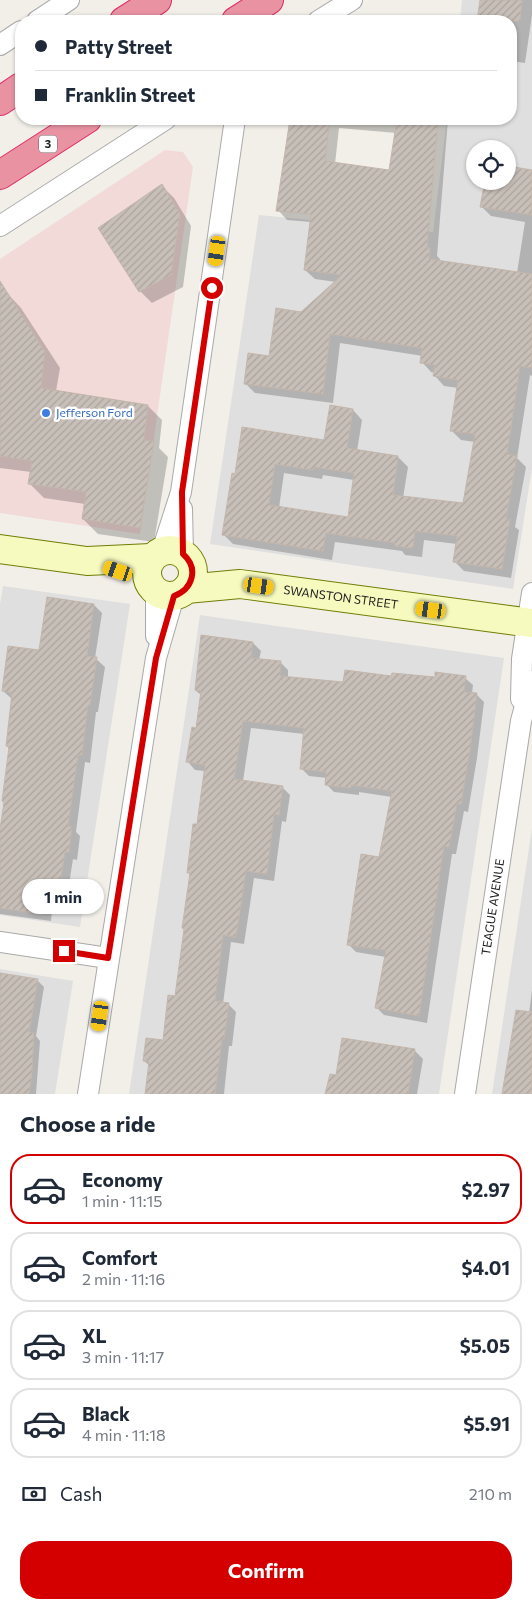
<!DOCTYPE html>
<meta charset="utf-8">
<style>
body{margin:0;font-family:Commissioner,sans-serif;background:#f6f6f7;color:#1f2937;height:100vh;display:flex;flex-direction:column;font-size:19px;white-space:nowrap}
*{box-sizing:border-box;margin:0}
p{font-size:16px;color:#747a83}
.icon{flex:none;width:28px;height:28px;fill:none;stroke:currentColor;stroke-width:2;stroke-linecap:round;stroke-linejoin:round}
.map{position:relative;height:1094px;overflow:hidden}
.sheet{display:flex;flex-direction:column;background:#fff;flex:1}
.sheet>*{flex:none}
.hud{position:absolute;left:15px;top:15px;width:502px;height:110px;border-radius:20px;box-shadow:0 1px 4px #0004;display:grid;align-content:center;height:110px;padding:0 20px;background:#fff}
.controls{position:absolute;left:466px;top:140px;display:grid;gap:10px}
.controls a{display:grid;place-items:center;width:50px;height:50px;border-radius:50%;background:#fff;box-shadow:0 1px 4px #0004;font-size:25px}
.end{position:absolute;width:22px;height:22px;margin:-11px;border:6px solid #d40000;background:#fff;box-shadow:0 0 0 2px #fff}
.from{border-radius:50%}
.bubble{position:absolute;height:35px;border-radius:18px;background:#fff;box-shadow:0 1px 4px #0004;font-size:16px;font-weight:700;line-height:35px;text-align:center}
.car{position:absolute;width:15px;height:30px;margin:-15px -8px;border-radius:6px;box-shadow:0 0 4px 1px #0007;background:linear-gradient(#f5c518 24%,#345 0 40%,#f5c518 0 76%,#345 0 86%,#f5c518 0)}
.hud b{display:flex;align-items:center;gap:18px;height:48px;font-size:19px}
.hud b+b{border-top:1px solid #e0e1e3}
.hud i{width:12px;height:12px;background:#1f2937}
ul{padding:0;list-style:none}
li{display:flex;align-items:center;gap:15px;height:70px;margin:0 10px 8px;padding:0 10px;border:2px solid #e0e1e3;border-radius:20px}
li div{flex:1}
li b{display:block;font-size:19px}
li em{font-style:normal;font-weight:700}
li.current{border-color:#d40000}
li>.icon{width:45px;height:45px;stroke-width:1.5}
h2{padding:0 20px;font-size:22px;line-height:60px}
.pay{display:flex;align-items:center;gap:12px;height:55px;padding:0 20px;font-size:19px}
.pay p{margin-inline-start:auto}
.primary-button{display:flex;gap:10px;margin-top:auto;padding:10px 20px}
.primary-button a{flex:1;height:58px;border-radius:20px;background:#d40000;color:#fff;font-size:20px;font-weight:700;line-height:58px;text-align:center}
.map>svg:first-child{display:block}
.residential{fill:#e0dfdf;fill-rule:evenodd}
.commercial{fill:#f2dad9}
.shadow{fill:#0003;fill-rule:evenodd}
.building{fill:url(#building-hatch);stroke:#c4b6ab;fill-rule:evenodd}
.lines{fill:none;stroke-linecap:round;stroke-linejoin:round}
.street-casing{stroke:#a9a9a9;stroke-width:22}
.secondary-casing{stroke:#707d05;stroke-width:30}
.highway-casing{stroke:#dc2a67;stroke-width:30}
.street{stroke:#fff;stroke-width:20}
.secondary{stroke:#f7fabf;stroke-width:28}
.highway{stroke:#e892a2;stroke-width:28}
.route{stroke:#d40000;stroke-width:6}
.shop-dot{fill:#3f7fe0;stroke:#fff;stroke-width:2}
.labels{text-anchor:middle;stroke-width:5;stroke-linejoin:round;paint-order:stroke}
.shield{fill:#fff;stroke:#646464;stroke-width:1}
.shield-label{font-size:11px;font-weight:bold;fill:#222}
.shop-label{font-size:12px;fill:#366cbe;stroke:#fff;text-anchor:start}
.street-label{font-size:12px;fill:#222;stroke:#fff}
</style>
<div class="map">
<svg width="532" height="1094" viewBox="0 0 532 1094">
<defs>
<pattern id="building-hatch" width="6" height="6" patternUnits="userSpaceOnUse" patternTransform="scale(1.25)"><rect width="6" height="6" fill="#c7bfb8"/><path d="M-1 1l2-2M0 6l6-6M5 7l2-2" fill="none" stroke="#aba49e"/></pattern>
</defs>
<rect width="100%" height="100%" fill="#f2efe9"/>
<path class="residential" d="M462,0H532V468L513,589L210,544L259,215L433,232L447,119H511V21H460ZM475,149H508V181H475Z
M3,586L130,604L80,927L0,915V604Z
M200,615L504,658L439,1094H129Z
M532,828V1094H492Z
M0,969L73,981L55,1094H0Z"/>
<path class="commercial" d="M165,150L183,152L193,167L140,534L0,513V259Z"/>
<path class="shadow" d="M482,0H532V15L525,63L511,61V21L479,20Z
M291,119H448L437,256L440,259L439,262L517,273L525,222L491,216L482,207L508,181V168L532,172V376L530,375L517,458L526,467L515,527L519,530L511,578L464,571L454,561L457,544L424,540L422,557L405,555L402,551L335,542L332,560L233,544L224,535L236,475L325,442L331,407L353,410L362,420L357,451L398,457L408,467L403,498L464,505L475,442L461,440L451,430L458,388L444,386L435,376V373L431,372L422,362L423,356L340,343L333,403L255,393L245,383L270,357L302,313L336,282L315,279L305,270L311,222L287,220L278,210ZM339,128L396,133L390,171L335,164ZM284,473L322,479L323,475L354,480L349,518L279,508Z
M162,186L174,198L191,226L183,287L152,303L140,291Z
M7,293L21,308L60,368L56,391L148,406L162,420L159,448L168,457L154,542L98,534L83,519L85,504L44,498L30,484L31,472L0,468V298Z
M94,605L102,613L95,658L105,667L98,712H96L90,763L85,762L76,832L80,836L77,860L73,859L66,904L53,902L51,921L0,914V838L10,749L7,746L12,699L3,691L40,652Z
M253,643L261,651L259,660L281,663L288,670V678L344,684L392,678H465L473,685L472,694L477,695L484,702L477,758L468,812L464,811L456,854H452L427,1023L384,1015L376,1007L386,957L356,952L348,944L380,858L392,797L359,792V795L334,792L326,784L327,778L309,776L301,768L304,734L251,728L243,781L282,787L290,795L286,822L282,821L274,881L254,878L244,944L231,942L223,1004H228L236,1012L232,1046H229L224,1094H146L150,1066L144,1061L164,1041L176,998L191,875L188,872L198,825L205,771L195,770L188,762L197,730L202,696L195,690Z
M0,974L37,980L44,987L36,1036L40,1041L36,1094H0Z
M532,990V1094H505L529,1013Z
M343,1040L415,1051L423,1059L417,1094H327L338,1076Z"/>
<path class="building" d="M480,0H522L520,21H477Z
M290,119H330L325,161L389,170L397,119H438L427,248H430L429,259L532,274V368L520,366L507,454L517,456L506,519H510L502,569L453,562L457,536L415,531L413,548L395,546V543L326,533L323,551L222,535L232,473L235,474L242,427L324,440L330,405L353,409L347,448L398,456L393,495L463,503L475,434L450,431L458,380L433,376L435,365L420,363L422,348L330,334L323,394L244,384L248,353L269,356L276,308L301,312L342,275L304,270L311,214L276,211ZM275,464L313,470L314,467L354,473L348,517L269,505Z
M508,166L532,170V215L480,207L485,181H508Z
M162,184L180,214L171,275L139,292L98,228Z
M0,281L45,352L41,388L148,405L144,440L154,441L140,528L82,519L86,492L28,484L32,461L0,456Z
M47,597L94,604L87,656L97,657L90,705H88L82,755H78L68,826L72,827L69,852H65L58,896L45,895L43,914L0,908V829L4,802L2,801L9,747L6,746L12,693L2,691L8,646L39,650Z
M201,635L253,642L251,658L281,661L280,676L343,682L345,670L391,676L392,673L435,677V672L466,676L464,692L477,693L470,750L461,804H457L449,847L444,846L419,1016L375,1008L386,950L347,945L361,854L379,857L392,791L351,785V788L325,785L326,772L300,769L304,728L243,721L234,779L283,786L279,815L274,814L267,874L246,871L236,937L223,935L215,1001L229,1003L224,1039H222L215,1094H145L149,1062L143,1061L146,1038L163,1040L168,995L175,996L184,929L182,928L190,873H187L193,824H197L205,765L186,762L192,727L196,728L201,691L195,690Z
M0,973L38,979L29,1032L34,1033L32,1072L29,1094H0Z
M516,1010L532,1012V1094H502Z
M342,1038L415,1049L408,1094H325L330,1074L336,1075Z"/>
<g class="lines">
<g class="street-casing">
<g id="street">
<path d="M37,21L69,0"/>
<path d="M318,21L352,0"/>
<path d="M0,45L21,31"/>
<path d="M0,226L166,119"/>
<path d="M182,509L183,553"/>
<path d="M162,551L181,492L235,119"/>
<path d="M156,592V636"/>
<path d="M521,699L522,659L532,593"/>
<path d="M0,942L108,958"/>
<path d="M88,1094L156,658L174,596"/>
<path id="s1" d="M465,1094L521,721L532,681"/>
</g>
</g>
<g class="secondary-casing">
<g id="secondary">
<path d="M0,549L87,561L151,558"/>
<circle cx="170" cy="573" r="23"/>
<path id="s2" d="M186,589L240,584L532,623"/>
</g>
</g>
<g class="highway-casing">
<path id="highway" d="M124,21L157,0
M236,21L269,0
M0,101L21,87
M0,175L87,119"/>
</g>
<use href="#street" class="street"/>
<use href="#secondary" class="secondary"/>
<use href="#highway" class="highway"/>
</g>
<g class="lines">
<path class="route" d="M64,951L108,958L156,658L174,596C193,589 199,568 183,554L182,492L212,288"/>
</g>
<circle class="shop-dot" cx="46" cy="413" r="5"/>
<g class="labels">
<rect class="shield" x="39" y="135.5" width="18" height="17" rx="4"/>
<g class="shield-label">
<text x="48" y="148">3</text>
</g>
<g class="shop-label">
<text x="56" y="417">Jefferson Ford</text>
</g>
<g class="street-label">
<text dy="4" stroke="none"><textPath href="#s2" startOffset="156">SWANSTON STREET</textPath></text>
<text dy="4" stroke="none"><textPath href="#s1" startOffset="189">TEAGUE AVENUE</textPath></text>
</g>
</g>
</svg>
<div class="controls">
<a><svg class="icon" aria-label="locate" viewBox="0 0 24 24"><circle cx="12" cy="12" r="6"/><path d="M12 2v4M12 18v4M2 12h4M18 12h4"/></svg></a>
</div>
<i class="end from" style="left:212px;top:288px"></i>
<i class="end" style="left:64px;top:951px"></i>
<div class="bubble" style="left:22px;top:879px;width:82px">1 min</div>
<i class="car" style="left:217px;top:251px;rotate:188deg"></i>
<i class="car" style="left:118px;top:571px;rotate:289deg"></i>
<i class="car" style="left:259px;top:586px;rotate:98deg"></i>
<i class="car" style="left:431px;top:610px;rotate:278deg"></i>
<i class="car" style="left:100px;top:1016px;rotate:188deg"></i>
<div class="hud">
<b><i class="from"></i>Patty Street</b>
<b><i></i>Franklin Street</b>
</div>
</div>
<section class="sheet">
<h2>Choose a ride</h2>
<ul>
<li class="current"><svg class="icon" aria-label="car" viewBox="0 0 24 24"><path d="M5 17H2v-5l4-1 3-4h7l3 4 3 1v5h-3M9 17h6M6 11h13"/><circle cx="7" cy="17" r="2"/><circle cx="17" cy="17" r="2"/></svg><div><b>Economy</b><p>1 min · 11:15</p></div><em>$2.97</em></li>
<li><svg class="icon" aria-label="car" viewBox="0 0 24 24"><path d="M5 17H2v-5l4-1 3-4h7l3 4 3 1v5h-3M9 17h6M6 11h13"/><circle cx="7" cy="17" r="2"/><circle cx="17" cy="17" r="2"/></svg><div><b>Comfort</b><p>2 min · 11:16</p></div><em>$4.01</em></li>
<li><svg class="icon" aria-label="car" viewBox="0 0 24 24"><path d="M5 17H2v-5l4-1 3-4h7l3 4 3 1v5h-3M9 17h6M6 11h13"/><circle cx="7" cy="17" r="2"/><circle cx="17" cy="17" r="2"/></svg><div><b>XL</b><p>3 min · 11:17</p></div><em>$5.05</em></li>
<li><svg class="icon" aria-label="car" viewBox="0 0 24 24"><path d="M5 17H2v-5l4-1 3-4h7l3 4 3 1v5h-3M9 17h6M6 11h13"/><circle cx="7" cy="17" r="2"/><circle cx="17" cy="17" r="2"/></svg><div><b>Black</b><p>4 min · 11:18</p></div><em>$5.91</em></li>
</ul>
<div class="pay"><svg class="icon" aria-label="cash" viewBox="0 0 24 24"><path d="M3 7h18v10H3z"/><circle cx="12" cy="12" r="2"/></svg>Cash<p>210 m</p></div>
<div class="primary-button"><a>Confirm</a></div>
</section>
